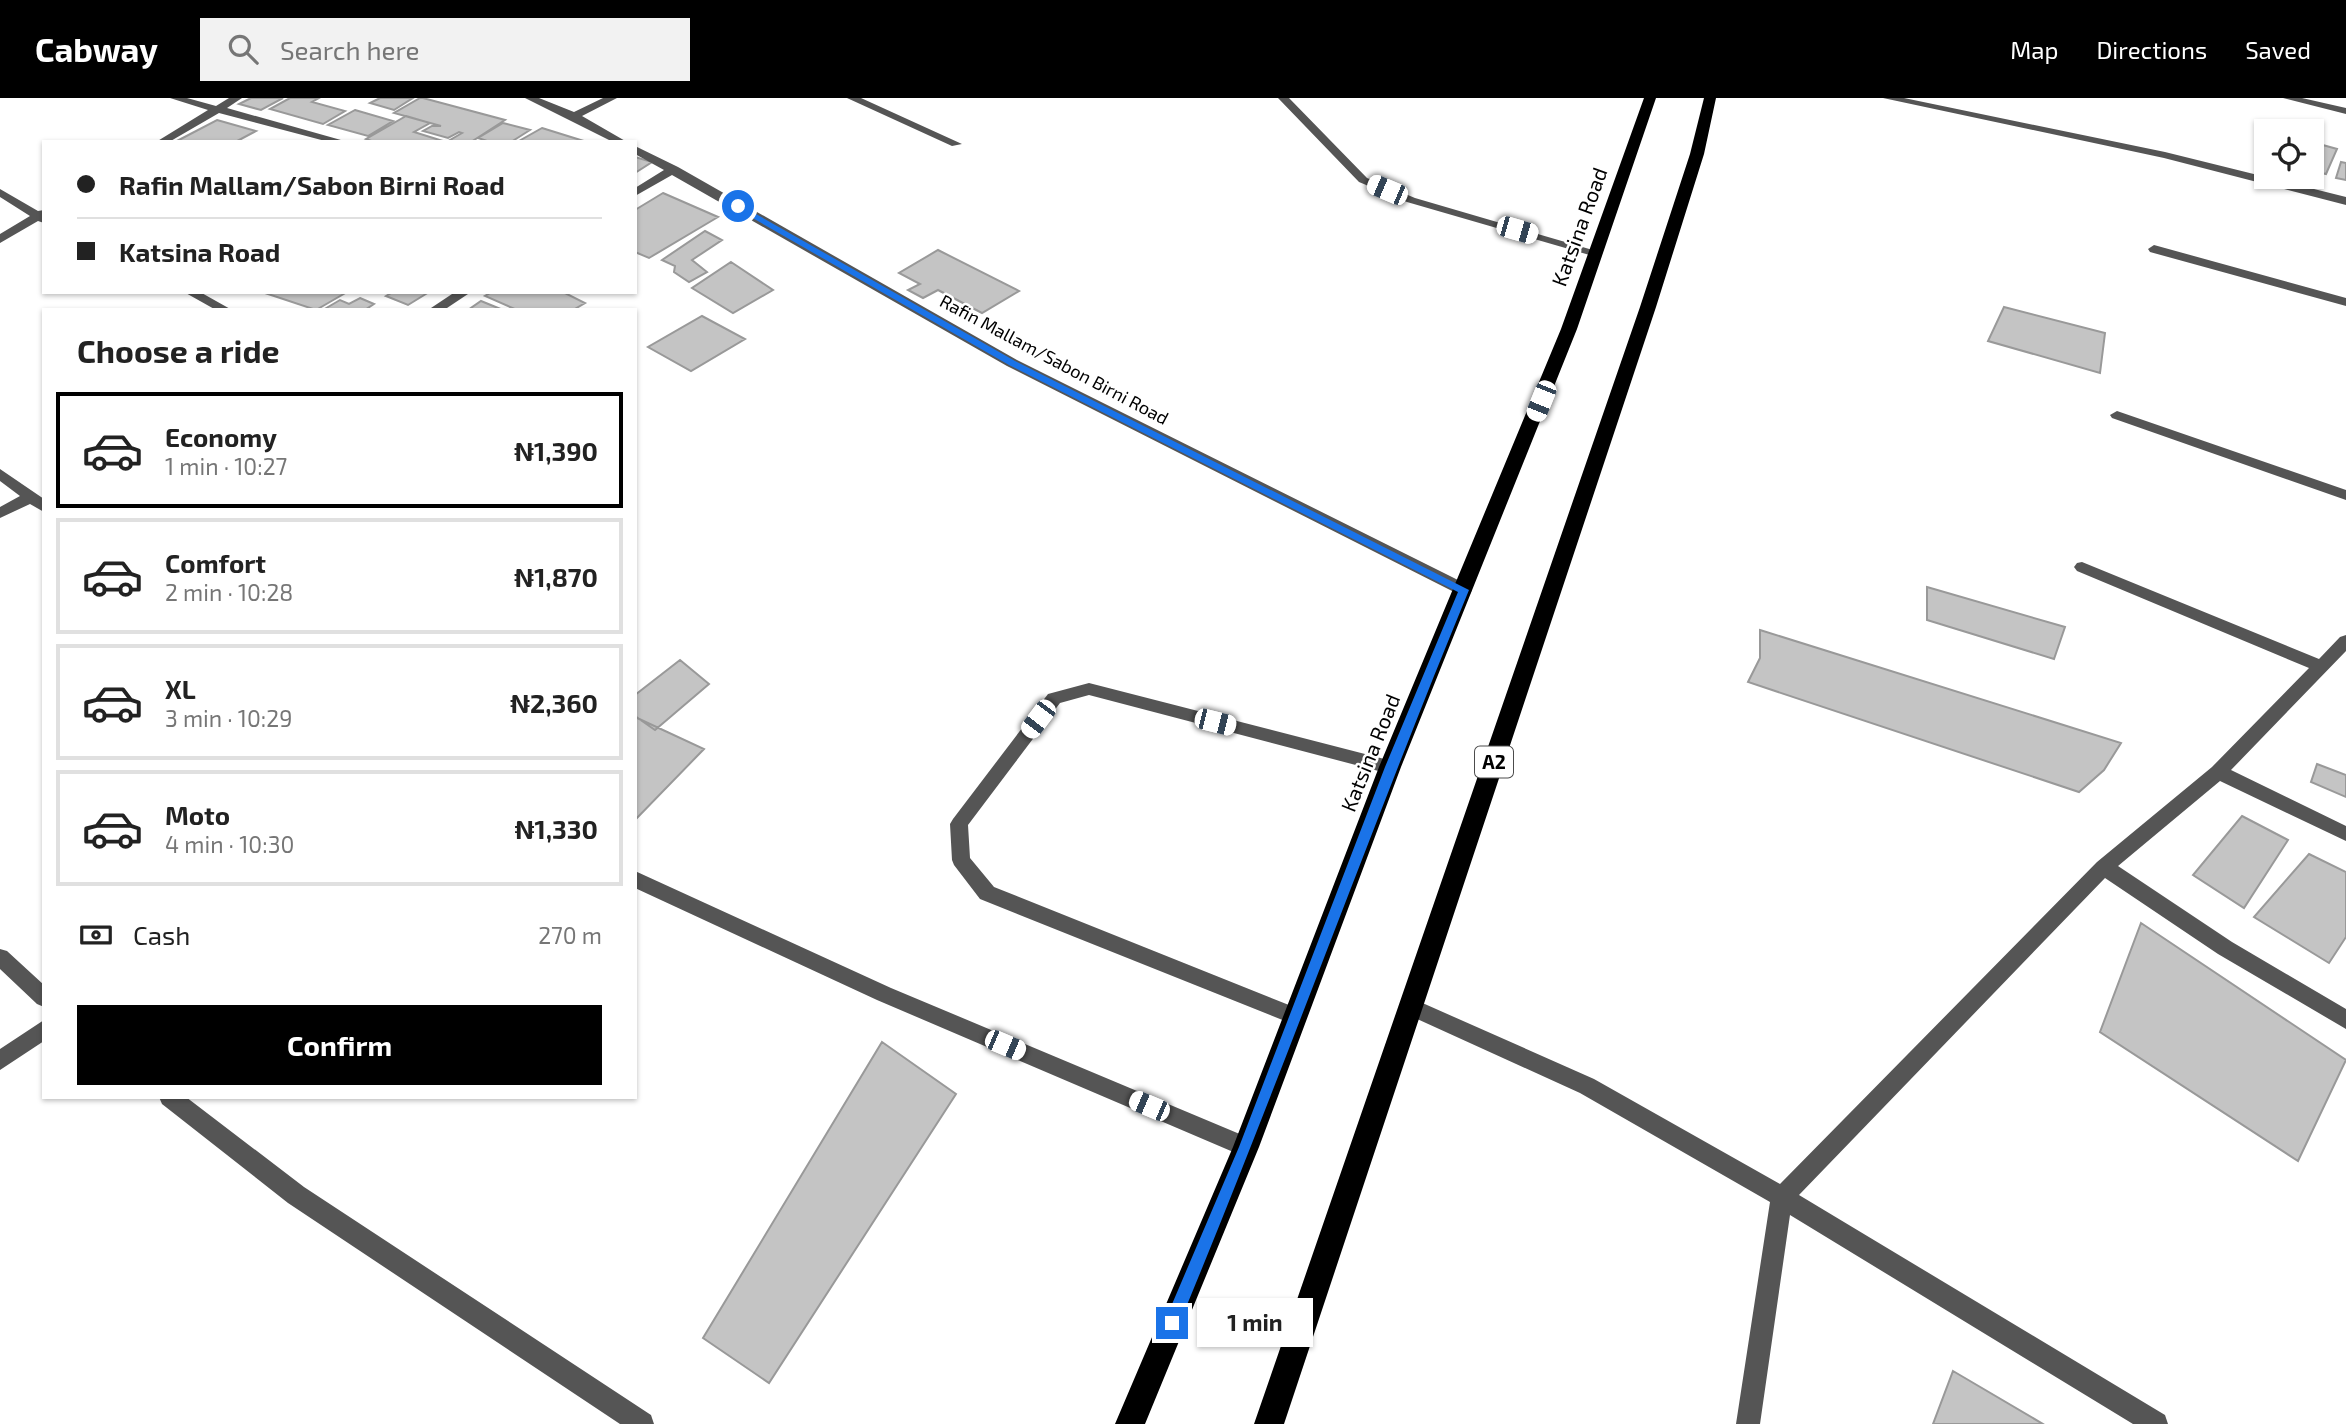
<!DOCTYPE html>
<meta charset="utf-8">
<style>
body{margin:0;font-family:"Exo 2",sans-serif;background:#f2f2f2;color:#222;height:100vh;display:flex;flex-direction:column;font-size:26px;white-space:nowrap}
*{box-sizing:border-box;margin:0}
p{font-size:23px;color:#767676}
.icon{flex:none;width:38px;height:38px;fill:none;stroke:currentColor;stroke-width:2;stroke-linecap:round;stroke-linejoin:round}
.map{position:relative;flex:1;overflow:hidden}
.drawer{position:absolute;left:42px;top:210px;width:595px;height:791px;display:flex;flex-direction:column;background:#fff;border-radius:0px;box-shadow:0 2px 5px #0004}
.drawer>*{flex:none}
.hud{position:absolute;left:42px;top:42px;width:595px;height:154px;border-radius:0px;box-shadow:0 2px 5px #0004;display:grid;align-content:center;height:154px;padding:0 35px;background:#fff}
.tools{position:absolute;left:2254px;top:21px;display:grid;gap:14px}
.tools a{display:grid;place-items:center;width:70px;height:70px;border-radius:0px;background:#fff;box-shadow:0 2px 5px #0004;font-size:35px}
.end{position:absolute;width:32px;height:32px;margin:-16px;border:9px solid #1a73e8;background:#fff;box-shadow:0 0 0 4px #fff}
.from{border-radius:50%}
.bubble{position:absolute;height:49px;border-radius:0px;background:#fff;box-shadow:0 2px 5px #0004;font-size:23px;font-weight:700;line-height:49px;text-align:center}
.car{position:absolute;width:21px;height:42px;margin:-21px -10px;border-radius:9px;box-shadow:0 0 5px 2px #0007;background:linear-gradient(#fff 24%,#345 0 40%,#fff 0 76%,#345 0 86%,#fff 0)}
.hud b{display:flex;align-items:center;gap:24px;height:66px;font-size:26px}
.hud b+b{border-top:2px solid #e0e0e0}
.hud i{width:18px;height:18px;background:#222}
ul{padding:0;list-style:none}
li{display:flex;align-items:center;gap:21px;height:116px;margin:0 14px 10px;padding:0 21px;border:4px solid #e0e0e0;border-radius:0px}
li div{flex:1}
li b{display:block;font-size:26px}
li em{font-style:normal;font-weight:700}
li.current{border-color:#000}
li>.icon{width:63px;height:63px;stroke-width:1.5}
h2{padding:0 35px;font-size:32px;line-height:84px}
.pay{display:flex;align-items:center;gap:18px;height:77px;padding:0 35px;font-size:26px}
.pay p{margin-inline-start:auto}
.button{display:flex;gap:14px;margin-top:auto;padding:14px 35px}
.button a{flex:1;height:80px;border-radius:0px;background:#000;color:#fff;font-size:28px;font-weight:700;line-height:80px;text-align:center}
header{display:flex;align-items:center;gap:42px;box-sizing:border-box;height:98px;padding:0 35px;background:#000;color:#fff}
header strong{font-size:33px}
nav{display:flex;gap:38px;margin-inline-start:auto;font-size:24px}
.search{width:490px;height:63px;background:#f2f2f2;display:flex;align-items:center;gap:18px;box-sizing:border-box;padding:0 24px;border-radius:0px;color:#767676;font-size:26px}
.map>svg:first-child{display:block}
.building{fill:#c4c4c4;stroke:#999;stroke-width:2}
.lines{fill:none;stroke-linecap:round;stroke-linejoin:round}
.minor{fill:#555;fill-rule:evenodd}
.highway{fill:#000;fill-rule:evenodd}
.route{fill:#1a73e8}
.labels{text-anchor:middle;stroke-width:5;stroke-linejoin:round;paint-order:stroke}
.far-street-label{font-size:18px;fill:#000;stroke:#fff}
.shield{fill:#fff;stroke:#4c4c4c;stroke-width:2}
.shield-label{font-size:19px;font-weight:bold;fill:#000}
.street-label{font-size:21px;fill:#000;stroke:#fff}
</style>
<header>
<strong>Cabway</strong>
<div class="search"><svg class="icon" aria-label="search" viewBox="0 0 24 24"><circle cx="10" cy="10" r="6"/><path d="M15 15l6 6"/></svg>Search here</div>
<nav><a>Map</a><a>Directions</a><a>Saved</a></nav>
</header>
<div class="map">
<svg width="2346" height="1326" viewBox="0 0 2346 1326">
<rect width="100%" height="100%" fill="#fff"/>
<path class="building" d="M251,0H283L261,12L239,6Z
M290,0H319L312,4L345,13L323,26L270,11Z
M380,0H413L394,12L370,5Z
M420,0H423L505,22L471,44H455L450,42L462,35L459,34L448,40L423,33L432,28H441L394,15Z
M355,12L393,23L368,38L328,27Z
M406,18L430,25L414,34L446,44H374L366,41Z
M217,22L256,33L239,42L246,44H175Z
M503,25L530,32L511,44H490L478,40Z
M542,30L587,44L519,43Z
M2312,44L2337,51L2326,76L2312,73Z
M635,59L652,64L635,75Z
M2341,64L2346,65V82L2336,80Z
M663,95L718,119L649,160L635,154V112Z
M705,133L722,142L692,162L707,174L689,184L674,174L675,168L662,162Z
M938,152L1019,193L982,215L938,192L923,200L908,192L920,186L899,175Z
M731,164L773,192L733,215L692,190Z
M262,194H347L316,212Z
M393,194H429L408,207L386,198Z
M492,194H563L585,205L573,212H517L485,198Z
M360,200L374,206L368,210L372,212H323L340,202L349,206Z
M481,203L503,212H468Z
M2004,209L2105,235L2100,275L1988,243Z
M702,218L745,241L691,273L648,249Z
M1927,489L2065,529L2054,561L1927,522Z
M1760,532L2121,645L2104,672L2079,694L1748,584L1760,560Z
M680,562L709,586L655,632L635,618V597Z
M635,619L704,651L635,722Z
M2317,666L2346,677V699L2311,684Z
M2242,718L2288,742L2244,810L2193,777Z
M2309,756L2346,774V839L2329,865L2254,819Z
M2141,825L2346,962L2298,1063L2100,934Z
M882,944L956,996L769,1285L703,1240Z
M1953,1273L2043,1326H1933Z"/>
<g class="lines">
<path class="minor" d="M170,0H187L216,8L229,0H242L227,10L348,44H329L219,15L169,44H156L208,12Z
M525,0H539L574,14L603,0H617L582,18L627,44H613Z
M847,0H861L962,46L952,48Z
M1278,0H1289L1367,80L1415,100L1603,155L1593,158L1407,104L1359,84Z
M1883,0H1904L2165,54L2346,99V107L2164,60Z
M2283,0H2302L2346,10V16Z
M635,48L678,69L1017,262L1470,488L1472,492L1470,496H1458L1007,268L672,77L635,98V90L664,72L635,56Z
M0,91L38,113L44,112V125L38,123L0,145V136L30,118L0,99Z
M2154,147L2346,200V208L2150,154L2148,151Z
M184,194H200L232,212H216Z
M455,194H471L444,212H428Z
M2117,313L2346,392V402L2112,320L2110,317Z
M0,371L44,401V414L30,406L0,420V409L20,398L0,383Z
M2082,464L2319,561L2340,539L2346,537V553L2231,672L2346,728V743L2220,683L2118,768L2232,844L2346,911V931L2218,856L2105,780L1799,1097L2165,1317L2168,1326H2133L1790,1117L1760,1326H1736L1770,1104L1580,995L1404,915L1401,909L1404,903L1411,900L1418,903L1594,981L1780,1086L2097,764L2212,669L2309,570L2077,473L2074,469L2077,465Z
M1089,585L1396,664L1399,669L1396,674L1390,676L1089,597L1060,605L968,727L970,760L994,789L1304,913L1307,919L1304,925L1297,928L1290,925L980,801L954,767L952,762L950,726L953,721L1048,596Z
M635,773L891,890L1254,1042L1257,1049L1254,1056L1246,1059L1238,1056L877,902L635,790Z
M0,851L7,853L44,887V909L37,906L0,871Z
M44,922V943L0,972V951Z
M159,999H186L304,1089L651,1317L654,1326H620L288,1105L162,1006Z"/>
<path class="highway" d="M1644,0H1656L1577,231L1401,669L1259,1049L1145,1326H1115L1233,1049L1379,669L1561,231Z
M1704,0H1716L1704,56L1656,209L1284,1326H1254L1640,209L1690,56Z"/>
</g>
<path class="route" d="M735,107H740L1015,263L1469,492C1368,737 1279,986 1177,1231L1172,1233L1167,1231L1164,1225L1239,1049L1385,669L1458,494L1009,267L735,110Z"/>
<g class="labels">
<g class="far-street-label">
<text transform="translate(1054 262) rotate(28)" y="6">Rafin Mallam/Sabon Birni Road</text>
</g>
<rect class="shield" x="1475" y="648.5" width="38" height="31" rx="5"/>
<g class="shield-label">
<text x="1494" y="671">A2</text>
</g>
<g class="street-label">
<text transform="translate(1580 129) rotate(-70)" y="7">Katsina Road</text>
<text transform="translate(1371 655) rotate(-68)" y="7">Katsina Road</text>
</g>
</g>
</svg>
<div class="tools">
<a><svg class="icon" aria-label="locate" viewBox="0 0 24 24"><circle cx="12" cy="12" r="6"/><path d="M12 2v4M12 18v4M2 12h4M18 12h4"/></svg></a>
</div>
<i class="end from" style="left:738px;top:108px"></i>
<i class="end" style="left:1172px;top:1225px"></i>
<div class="bubble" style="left:1197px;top:1200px;width:116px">1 min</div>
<i class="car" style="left:1387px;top:92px;rotate:293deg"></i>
<i class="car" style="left:1517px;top:132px;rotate:106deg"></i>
<i class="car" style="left:1541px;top:303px;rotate:202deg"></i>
<i class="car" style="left:1038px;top:621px;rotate:217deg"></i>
<i class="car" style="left:1215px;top:624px;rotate:104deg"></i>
<i class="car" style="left:1005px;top:947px;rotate:113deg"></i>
<i class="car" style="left:1149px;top:1008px;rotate:293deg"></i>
<div class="hud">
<b><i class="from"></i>Rafin Mallam/Sabon Birni Road</b>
<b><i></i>Katsina Road</b>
</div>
<section class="drawer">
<h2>Choose a ride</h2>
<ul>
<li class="current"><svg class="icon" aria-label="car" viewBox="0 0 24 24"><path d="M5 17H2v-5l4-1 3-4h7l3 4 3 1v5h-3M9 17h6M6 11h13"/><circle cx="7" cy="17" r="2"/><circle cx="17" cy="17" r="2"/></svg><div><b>Economy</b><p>1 min · 10:27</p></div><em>₦1,390</em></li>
<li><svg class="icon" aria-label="car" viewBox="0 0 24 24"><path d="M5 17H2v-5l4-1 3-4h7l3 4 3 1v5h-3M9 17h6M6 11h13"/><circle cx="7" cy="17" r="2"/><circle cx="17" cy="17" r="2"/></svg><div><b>Comfort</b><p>2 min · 10:28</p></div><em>₦1,870</em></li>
<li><svg class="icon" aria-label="car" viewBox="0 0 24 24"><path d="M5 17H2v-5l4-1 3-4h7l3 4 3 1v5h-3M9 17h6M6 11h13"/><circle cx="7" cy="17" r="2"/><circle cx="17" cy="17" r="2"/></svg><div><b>XL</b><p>3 min · 10:29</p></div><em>₦2,360</em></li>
<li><svg class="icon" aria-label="car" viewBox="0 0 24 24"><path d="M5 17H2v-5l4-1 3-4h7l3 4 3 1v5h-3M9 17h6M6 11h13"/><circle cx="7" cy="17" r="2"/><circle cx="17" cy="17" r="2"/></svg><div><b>Moto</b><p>4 min · 10:30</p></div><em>₦1,330</em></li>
</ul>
<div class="pay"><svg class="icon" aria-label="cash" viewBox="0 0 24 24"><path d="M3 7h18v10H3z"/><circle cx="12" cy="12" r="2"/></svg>Cash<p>270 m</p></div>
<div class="button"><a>Confirm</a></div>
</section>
</div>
